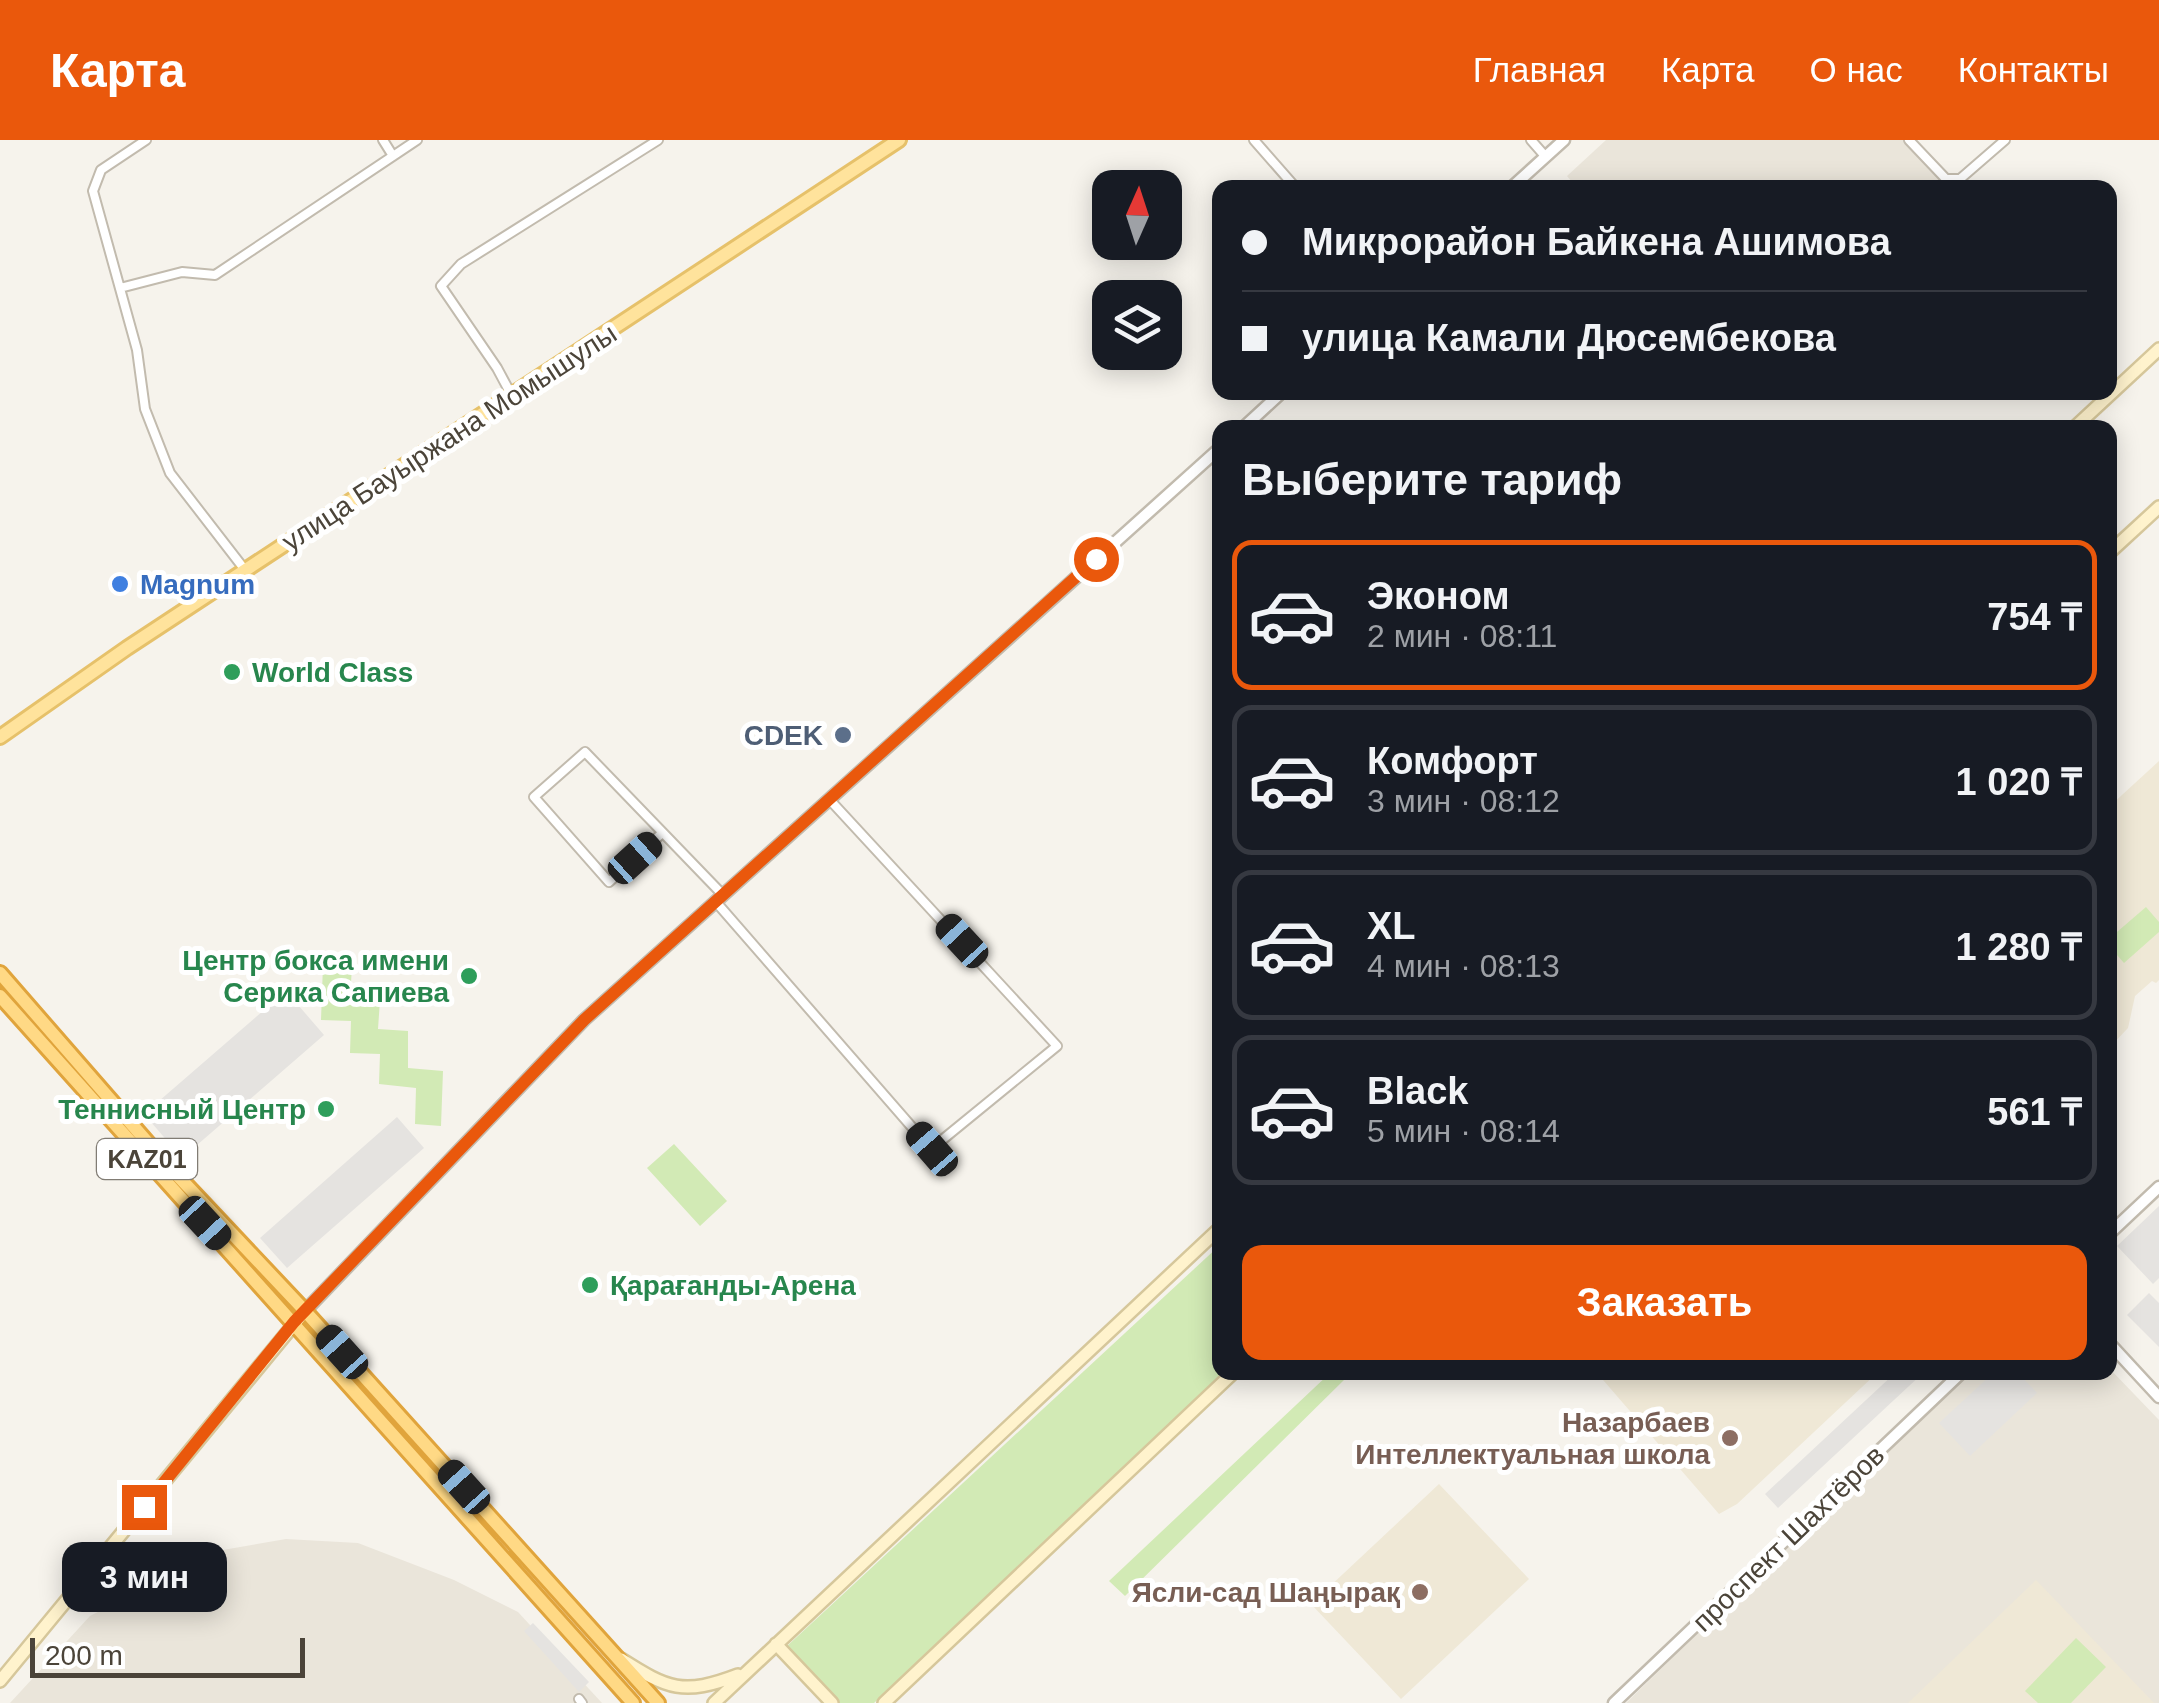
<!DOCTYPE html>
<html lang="ru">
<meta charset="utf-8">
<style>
body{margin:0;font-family:Helvetica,sans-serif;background:#242831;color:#f1f3f6;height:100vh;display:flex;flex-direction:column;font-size:38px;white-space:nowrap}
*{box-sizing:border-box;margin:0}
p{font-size:32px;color:#9ea1a6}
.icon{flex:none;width:55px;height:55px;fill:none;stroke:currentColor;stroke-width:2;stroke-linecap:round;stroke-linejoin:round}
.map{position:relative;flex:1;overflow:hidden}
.panel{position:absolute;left:1212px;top:280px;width:905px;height:960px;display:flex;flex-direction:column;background:#171b24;border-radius:20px;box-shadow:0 5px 25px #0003}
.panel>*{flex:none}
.guide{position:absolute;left:1212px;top:40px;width:905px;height:220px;border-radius:20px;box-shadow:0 5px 25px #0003;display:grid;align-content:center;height:220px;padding:0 30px;background:#171b24}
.needle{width:65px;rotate:3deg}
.fabs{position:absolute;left:1092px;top:30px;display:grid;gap:20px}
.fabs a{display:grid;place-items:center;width:90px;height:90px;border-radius:20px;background:#171b24;box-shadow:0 5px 25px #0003;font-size:50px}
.scale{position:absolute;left:30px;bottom:25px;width:275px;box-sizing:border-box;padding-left:10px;border:5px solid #4b4439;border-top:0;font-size:28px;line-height:35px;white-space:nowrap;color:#4b4439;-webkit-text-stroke:8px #fff;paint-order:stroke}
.end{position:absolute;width:45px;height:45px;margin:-22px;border:12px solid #ea580c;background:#fff;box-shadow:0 0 0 5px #fff}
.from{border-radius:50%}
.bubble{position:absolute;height:70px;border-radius:20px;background:#171b24;box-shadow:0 5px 25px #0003;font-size:32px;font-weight:600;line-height:70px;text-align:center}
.car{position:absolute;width:30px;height:60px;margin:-30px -15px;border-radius:12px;box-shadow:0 0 8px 2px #0007;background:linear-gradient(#222 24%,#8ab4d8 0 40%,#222 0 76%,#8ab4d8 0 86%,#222 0)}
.guide b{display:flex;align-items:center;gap:35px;height:95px;font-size:38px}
.guide b+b{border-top:2px solid #363941}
.guide i{width:25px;height:25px;background:#f1f3f6}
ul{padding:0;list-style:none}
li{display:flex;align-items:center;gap:30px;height:150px;margin:0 20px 15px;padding:0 10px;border:5px solid #363941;border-radius:20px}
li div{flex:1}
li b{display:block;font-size:38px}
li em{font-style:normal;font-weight:600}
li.selected{border-color:#ea580c}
li>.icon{width:90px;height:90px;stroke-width:1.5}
h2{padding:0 30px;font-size:45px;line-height:120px}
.primary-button{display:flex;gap:20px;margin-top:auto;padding:20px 30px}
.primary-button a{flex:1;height:115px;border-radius:20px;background:#ea580c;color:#fff;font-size:40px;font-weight:600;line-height:115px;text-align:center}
header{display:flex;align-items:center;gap:60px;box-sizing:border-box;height:140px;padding:0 50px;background:#ea580c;color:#fff}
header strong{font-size:48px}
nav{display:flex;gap:55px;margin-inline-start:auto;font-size:35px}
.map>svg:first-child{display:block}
.residential{fill:#eae5da}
.education{fill:#efe8d6}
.green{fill:#d2eab5}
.parking{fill:#e5e3e0}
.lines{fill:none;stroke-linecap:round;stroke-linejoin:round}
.minor-casing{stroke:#c2bbae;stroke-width:12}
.tertiary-casing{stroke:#c2bbae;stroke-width:15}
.secondary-casing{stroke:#d6c79b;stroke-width:16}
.primary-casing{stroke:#e6c16a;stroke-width:18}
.trunk-casing{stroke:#e0a43c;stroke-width:18}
.minor{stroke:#fff;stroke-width:8}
.tertiary{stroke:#fff;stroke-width:10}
.secondary{stroke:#fff3cd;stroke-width:11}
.primary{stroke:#ffe39c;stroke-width:12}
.trunk{stroke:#ffd985;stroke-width:12}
.route{stroke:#ea580c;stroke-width:12}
.shop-dot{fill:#3f7fe0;stroke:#fff;stroke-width:4}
.leisure-dot{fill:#2e9e5b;stroke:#fff;stroke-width:4}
.service-dot{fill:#5c6f8a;stroke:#fff;stroke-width:4}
.education-dot{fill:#8d6e63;stroke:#fff;stroke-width:4}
.labels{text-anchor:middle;stroke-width:10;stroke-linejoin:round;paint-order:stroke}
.shield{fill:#fff;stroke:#817c74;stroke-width:2.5}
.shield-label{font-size:25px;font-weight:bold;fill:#4b4439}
.street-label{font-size:28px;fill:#4b4439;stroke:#fff}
.shop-label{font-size:28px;font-weight:bold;fill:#366cbe;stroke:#fff;text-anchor:start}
.leisure-label{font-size:28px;font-weight:bold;fill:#27864d;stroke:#fff;text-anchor:start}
.service-label{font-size:28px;font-weight:bold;fill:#4e5e75;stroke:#fff;text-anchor:end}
.education-label{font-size:28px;font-weight:bold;fill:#785e54;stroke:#fff;text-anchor:end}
</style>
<header>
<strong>Карта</strong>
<nav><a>Главная</a><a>Карта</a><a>О нас</a><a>Контакты</a></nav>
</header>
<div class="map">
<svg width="2159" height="1563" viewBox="0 0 2159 1563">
<rect width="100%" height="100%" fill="#f6f3ec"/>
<path class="residential" d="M1606,0H1905L1944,40L1935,48H1577L1567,36Z
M2110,1229L2159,1280V1563H1626L1964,1233L2110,1232Z
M286,1399L358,1403L454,1440L518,1472L602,1563H10L90,1476L217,1411Z"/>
<path class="education" d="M2159,621V840L2156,843L2152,841L2135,856L2128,888L2110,907V666Z
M1597,1233H1877L1737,1364L1719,1374Z
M1439,1344L1529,1439L1401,1559L1311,1464Z
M2036,1440L2154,1563H1908Z"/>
<path class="green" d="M2146,767L2159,782V792L2124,823L2110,807V798Z
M323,825L352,827L350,858L380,860L378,889L408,891V928L443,931L441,986L415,984L416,948L379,944L380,914L350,913L351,881L321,880Z
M674,1004L727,1061L700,1086L647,1028Z
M1220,1105V1232L1228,1233L874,1563H835L786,1507Z
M1330,1233H1345V1239L1125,1456L1109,1441Z
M2076,1498L2106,1527L2071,1563H2038L2025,1551Z"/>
<path class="parking" d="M286,851L324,895L182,1018L144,974Z
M397,977L424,1008L287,1128L260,1098Z
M2159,1066V1138L2153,1144L2117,1106Z
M2149,1153L2159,1163V1207L2127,1175Z
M1895,1233H1923L1778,1368L1765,1354Z
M1993,1233H2018L2037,1253L1970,1316L1939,1283Z
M533,1483L589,1542L579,1552L524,1491Z"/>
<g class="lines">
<g class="minor-casing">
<path id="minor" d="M146,0L101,30L93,51L137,210L145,269L170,333L245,430
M383,0L393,16
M1254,0L1296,48
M1531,0L1545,16
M1909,0L1946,39H1960L2005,0
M120,148L182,132L215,135L417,0
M512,256L497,228L441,146L461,124L658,0
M661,694L609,742L534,657L585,612L723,755
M716,762L931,1009L1057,906L829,659
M579,1559L582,1563"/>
</g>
<g class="tertiary-casing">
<path id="tertiary" d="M1511,48L1564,0
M1243,288L1282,252
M2110,1093L2159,1047
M305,1171L584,880L1220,308
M2110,1204L2159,1257
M1614,1563L1962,1232"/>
</g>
<g class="secondary-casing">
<path id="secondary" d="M2074,288L2159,209
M2110,412L2159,367
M776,1504L832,1563
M621,1519C668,1549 683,1556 738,1535
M0,1541L305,1171
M714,1563L1220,1088
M884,1563L1234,1232"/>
</g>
<g class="primary-casing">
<path id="primary" d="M0,597L127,508L899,0"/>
</g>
<g class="trunk-casing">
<path id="trunk" d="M0,833L162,1019L305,1171L658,1563
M0,856L633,1563"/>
</g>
<use href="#minor" class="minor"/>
<use href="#tertiary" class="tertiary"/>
<use href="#secondary" class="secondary"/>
<use href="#primary" class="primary"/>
<use href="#trunk" class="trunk"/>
</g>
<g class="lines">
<path class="route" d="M144,1367L294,1182L584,880L1096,419"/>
</g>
<circle class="shop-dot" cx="120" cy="444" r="10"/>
<g class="leisure-dot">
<circle cx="232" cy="532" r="10"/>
<circle cx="469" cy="836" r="10"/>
<circle cx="326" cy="969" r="10"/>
<circle cx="590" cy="1145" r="10"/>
</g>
<circle class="service-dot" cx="843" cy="595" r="10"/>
<g class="education-dot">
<circle cx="1730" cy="1298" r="10"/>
<circle cx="1420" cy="1452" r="10"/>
</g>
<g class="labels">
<rect class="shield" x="97" y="999" width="100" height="40" rx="8"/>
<g class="shield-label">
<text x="147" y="1028">KАZ01</text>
</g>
<g class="street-label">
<text transform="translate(449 297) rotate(-33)" y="10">улица Бауыржана Момышулы</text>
<text transform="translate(1788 1398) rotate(-44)" y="10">проспект Шахтёров</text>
</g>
<g class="shop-label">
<text x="140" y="454">Magnum</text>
</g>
<g class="leisure-label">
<text x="252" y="542">World Class</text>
<text x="449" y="830" text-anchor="end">Центр бокса имени<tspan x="449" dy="32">Серика Сапиева</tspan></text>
<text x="306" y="979" text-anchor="end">Теннисный Центр</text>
<text x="610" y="1155">Қарағанды-Арена</text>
</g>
<g class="service-label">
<text x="823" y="605">CDEK</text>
</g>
<g class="education-label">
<text x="1710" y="1292">Назарбаев<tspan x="1710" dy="32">Интеллектуальная школа</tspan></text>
<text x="1400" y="1462">Ясли-сад Шаңырақ</text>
</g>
</g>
</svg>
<div class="fabs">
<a><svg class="needle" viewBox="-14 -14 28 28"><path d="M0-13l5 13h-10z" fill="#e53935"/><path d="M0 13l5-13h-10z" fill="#9ea1a6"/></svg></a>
<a><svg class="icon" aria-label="layers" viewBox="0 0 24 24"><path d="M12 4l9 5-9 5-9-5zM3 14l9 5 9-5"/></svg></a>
</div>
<div class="scale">200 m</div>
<i class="end from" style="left:1096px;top:419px"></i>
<i class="end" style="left:144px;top:1367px"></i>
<div class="bubble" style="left:62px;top:1402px;width:165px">3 мин</div>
<i class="car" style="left:635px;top:718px;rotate:48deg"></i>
<i class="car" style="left:962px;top:801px;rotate:317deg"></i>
<i class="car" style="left:932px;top:1009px;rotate:319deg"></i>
<i class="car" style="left:205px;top:1083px;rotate:137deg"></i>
<i class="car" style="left:342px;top:1212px;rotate:318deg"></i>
<i class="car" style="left:464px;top:1347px;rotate:318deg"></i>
<div class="guide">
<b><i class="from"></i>Микрорайон Байкена Ашимова</b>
<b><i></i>улица Камали Дюсембекова</b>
</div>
<section class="panel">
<h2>Выберите тариф</h2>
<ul>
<li class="selected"><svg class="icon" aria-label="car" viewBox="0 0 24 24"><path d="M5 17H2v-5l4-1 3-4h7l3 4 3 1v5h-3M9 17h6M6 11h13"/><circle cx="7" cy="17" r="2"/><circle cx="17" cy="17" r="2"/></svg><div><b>Эконом</b><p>2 мин · 08:11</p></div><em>754 ₸</em></li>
<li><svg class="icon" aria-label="car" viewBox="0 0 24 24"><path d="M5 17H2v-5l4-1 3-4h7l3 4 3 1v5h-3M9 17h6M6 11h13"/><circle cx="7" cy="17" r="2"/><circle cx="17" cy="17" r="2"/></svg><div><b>Комфорт</b><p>3 мин · 08:12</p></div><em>1 020 ₸</em></li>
<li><svg class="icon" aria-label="car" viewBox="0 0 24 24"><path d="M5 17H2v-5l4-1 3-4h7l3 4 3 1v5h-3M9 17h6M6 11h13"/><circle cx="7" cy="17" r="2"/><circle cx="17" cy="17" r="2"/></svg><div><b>XL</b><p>4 мин · 08:13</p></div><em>1 280 ₸</em></li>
<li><svg class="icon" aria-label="car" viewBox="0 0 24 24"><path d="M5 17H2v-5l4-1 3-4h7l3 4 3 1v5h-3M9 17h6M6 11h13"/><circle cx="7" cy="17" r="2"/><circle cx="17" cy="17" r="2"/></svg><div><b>Black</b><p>5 мин · 08:14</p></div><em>561 ₸</em></li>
</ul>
<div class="primary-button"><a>Заказать</a></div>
</section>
</div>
